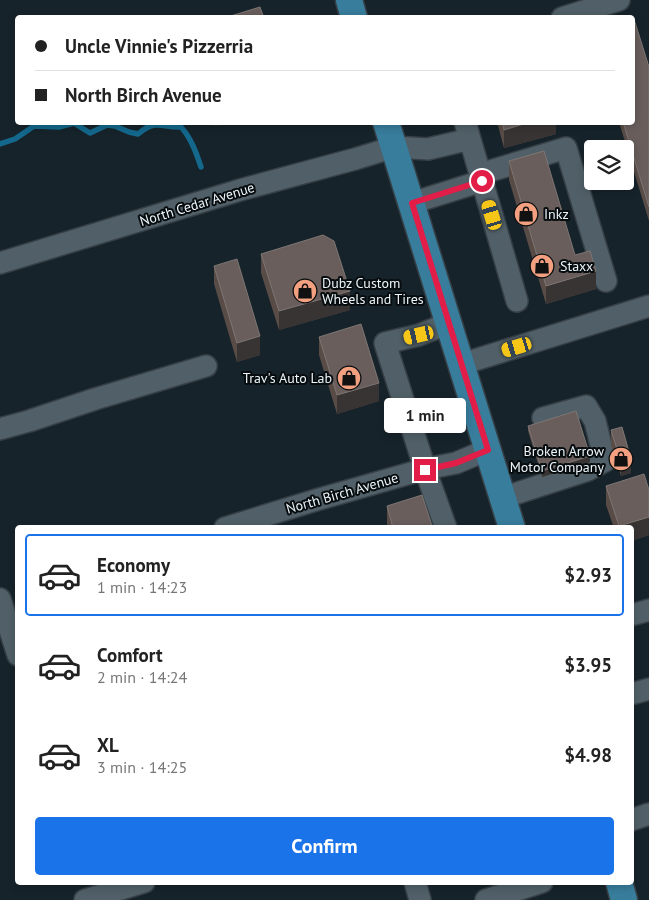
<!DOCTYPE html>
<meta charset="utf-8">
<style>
body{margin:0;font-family:"PT Sans",sans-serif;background:#f6f6f6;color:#222;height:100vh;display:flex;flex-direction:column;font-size:19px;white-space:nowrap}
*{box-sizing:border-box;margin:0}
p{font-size:16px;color:#767676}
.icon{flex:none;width:28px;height:28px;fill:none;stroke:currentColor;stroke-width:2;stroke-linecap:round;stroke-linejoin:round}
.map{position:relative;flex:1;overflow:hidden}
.panel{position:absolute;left:15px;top:525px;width:619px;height:360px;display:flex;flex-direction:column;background:#fff;border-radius:5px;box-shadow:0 2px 8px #0003}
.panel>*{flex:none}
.guide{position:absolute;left:15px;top:15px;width:620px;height:110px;border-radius:5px;box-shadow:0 2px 8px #0003;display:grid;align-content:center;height:110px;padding:0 20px;background:#fff}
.tools{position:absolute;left:584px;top:140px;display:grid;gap:10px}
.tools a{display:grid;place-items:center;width:50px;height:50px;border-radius:5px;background:#fff;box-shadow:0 2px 8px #0003;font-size:25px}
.end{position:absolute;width:22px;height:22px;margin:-11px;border:6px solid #e11d48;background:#fff;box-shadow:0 0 0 2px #fff}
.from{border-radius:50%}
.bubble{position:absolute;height:35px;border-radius:5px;background:#fff;box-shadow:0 2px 8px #0003;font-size:16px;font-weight:700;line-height:35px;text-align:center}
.car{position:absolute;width:15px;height:30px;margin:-15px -8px;border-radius:6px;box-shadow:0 0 4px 1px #0007;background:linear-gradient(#f5c518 24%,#345 0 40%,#f5c518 0 76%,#345 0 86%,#f5c518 0)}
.guide b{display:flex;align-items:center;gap:18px;height:48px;font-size:19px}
.guide b+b{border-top:1px solid #e0e0e0}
.guide i{width:12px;height:12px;background:#222}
ul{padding:9px 0 0;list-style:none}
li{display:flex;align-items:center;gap:15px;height:82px;margin:0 10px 8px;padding:0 10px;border:2px solid transparent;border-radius:5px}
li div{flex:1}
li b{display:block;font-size:19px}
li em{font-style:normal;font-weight:700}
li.active{border-color:#1a73e8}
li>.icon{width:45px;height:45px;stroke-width:1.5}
.primary-button{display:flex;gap:10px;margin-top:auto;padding:10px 20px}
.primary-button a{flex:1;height:58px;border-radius:5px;background:#1a73e8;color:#fff;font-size:20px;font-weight:700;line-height:58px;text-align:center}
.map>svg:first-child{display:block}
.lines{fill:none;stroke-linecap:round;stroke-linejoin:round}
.stream{stroke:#13688c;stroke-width:5.5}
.minor-casing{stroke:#363f46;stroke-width:24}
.major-casing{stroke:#363f46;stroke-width:29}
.minor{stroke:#516068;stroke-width:21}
.major{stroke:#387d9c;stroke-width:26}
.wall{fill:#594c47}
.shaded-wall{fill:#383434}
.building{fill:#695e5b;stroke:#7e7674}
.route{stroke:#e11d48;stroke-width:6}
.labels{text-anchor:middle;stroke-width:4;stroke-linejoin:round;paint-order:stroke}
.street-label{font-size:14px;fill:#edf5fa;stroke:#070c0f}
.poi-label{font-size:14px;fill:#edf5fa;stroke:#070c0f;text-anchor:start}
</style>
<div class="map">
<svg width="649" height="900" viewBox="0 0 649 900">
<rect width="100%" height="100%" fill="#16232a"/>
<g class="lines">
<path class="stream" d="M34,126L59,127L74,123L90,133L107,125L115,126L129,132L138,134C157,118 161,128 181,127C191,138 196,152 201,167
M0,144L15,139L34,126L35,122"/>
<g class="minor-casing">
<path id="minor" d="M562,18L619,0
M465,122L517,301
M480,174L566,148L606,281
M412,203L482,181
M0,263L240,190L355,159L394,147L428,149L470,139
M462,364L649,306
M0,429L29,421L95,399L206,366
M502,498L588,470L605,461L595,421L586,406L543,418
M225,528L316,500L425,469L456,463L487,450
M446,528L425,469L385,343L419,335L449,323
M0,599L18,655
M631,615L649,610
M631,694L649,689
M631,820L649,814
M415,882L420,900
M85,900L144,882
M486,900L542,882"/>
</g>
<g class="major-casing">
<path id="major" d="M349,0L354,18
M386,122L512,528
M619,882L624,900"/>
</g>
<use href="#minor" class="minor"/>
<use href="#major" class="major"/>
</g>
<path class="wall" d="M649,67V221L619,122H632Z
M497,122H556V134L504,148Z
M509,161L596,289L546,304L509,180Z
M261,254L350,310L279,330L261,273Z
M214,266L260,355L237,362L214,284Z
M319,337L379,401L337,414L319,355Z
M528,426L590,462L542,477L528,431Z
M611,430L631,473L621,476L611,445Z
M606,486L649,490V535L631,541V528H614L606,505Z
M387,506L432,528H388L387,525Z"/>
<path class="shaded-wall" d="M215,122H227L215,126Z
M530,122H556V134L504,148V130Z
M596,271V289L546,304V286Z
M350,291V310L279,330V311Z
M260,336V355L237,362V343Z
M379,383V401L337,414V395Z
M590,456V462L542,477V471Z
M631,459V473L621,476V462Z
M649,517V535L631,541V528H619V526Z"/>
<path class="building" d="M260,7L264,18H224Z
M634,19L649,67V207L623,122H632V20Z
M502,122H530L504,130Z
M544,151L575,255L590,251L596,271L546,286L509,161Z
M323,235L334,241L350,291L279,311L261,254Z
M237,259L260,336L237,343L214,266Z
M361,324L379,383L337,395L319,337Z
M576,411L590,456L542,471L528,426Z
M622,427L631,459L621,462L611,430Z
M644,474L649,490V517L619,526L606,486Z
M422,495L432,526L426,528H393L387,506Z"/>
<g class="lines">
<path class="route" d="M425,470L456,463L488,450L412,203L482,181"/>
</g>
<defs>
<g id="shop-disc" transform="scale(1.25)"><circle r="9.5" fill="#f2a080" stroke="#070c0f"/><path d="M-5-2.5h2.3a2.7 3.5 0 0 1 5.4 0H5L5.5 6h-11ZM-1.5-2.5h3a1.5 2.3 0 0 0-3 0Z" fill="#111"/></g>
</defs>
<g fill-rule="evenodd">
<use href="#shop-disc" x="526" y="214"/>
<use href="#shop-disc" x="542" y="266"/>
<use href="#shop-disc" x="305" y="291"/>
<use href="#shop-disc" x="349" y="378"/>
<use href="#shop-disc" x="621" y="459"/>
</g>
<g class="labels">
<g class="street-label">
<text transform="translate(197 204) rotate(-17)" y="5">North Cedar Avenue</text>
<text transform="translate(342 493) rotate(-16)" y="5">North Birch Avenue</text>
</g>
<g class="poi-label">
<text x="544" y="219">Inkz</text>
<text x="560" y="271">Staxx</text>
<text x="322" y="288">Dubz Custom<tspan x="322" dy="16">Wheels and Tires</tspan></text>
<text x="332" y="383" text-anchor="end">Trav's Auto Lab</text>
<text x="604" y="456" text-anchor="end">Broken Arrow<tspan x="604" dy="16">Motor Company</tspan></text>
</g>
</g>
</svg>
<div class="tools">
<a><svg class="icon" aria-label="layers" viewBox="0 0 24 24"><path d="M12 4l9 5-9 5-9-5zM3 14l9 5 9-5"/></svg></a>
</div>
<i class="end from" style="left:482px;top:181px"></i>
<i class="end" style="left:425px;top:470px"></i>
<div class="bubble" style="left:384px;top:398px;width:82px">1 min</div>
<i class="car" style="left:492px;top:215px;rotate:343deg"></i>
<i class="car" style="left:419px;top:335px;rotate:257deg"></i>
<i class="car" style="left:517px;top:347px;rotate:253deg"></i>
<div class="guide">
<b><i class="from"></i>Uncle Vinnie's Pizzerria</b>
<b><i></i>North Birch Avenue</b>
</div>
<section class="panel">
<ul>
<li class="active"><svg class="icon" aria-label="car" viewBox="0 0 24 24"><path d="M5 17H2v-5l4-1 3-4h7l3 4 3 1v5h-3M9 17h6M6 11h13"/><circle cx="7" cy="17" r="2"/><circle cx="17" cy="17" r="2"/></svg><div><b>Economy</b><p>1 min · 14:23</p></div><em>$2.93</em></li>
<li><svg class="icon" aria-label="car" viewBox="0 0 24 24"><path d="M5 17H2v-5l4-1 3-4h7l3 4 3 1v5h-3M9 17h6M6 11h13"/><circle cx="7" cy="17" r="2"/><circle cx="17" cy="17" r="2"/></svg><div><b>Comfort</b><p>2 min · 14:24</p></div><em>$3.95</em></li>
<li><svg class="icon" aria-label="car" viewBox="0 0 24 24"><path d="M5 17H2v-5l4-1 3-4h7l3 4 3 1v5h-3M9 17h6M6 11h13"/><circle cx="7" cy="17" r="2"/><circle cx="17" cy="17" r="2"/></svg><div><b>XL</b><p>3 min · 14:25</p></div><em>$4.98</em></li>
</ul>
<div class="primary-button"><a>Confirm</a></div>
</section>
</div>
